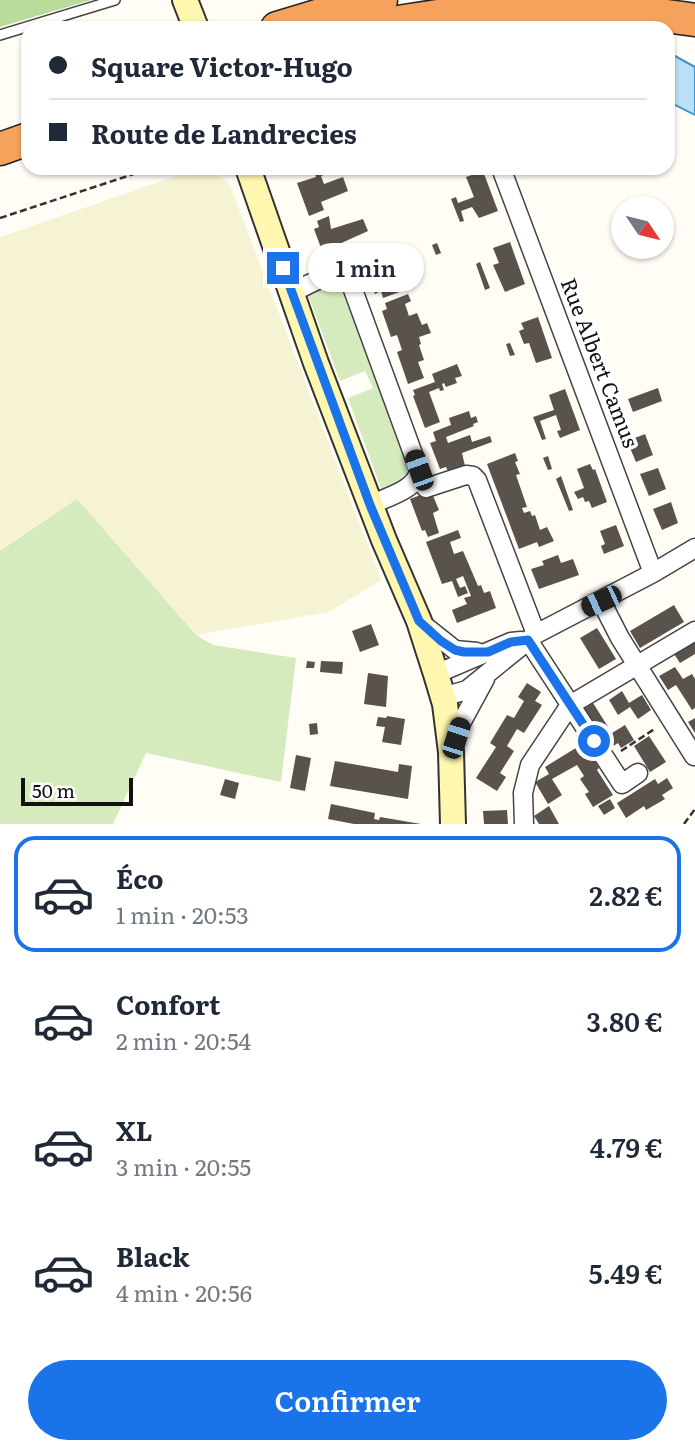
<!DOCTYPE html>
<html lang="fr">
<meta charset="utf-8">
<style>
body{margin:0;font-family:Literata,serif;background:#f6f6f7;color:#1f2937;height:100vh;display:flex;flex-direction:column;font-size:26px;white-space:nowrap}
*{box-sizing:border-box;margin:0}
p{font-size:23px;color:#747a83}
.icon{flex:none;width:38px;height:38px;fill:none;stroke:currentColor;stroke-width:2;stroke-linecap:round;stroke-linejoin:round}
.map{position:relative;height:824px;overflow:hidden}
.drawer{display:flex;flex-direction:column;background:#fff;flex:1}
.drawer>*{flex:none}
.top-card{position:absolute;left:21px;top:21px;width:654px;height:154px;border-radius:21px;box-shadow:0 2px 5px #0004;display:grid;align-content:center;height:154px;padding:0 28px;background:#fff}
.needle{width:46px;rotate:125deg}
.controls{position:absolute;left:611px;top:196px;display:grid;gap:14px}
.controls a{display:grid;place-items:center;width:63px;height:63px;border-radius:50%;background:#fff;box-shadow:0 2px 5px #0004;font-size:35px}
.scale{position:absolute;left:21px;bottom:18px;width:112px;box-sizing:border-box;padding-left:7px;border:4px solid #111;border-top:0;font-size:19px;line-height:24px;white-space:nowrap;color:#111;-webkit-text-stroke:5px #fff;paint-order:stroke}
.end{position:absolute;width:32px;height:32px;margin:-16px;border:9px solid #1a73e8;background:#fff;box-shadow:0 0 0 4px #fff}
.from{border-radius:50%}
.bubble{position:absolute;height:49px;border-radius:24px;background:#fff;box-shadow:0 2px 5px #0004;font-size:23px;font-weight:600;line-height:49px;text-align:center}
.car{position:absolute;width:21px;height:42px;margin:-21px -10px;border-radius:9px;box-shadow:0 0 5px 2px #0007;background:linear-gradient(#222 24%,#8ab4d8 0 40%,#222 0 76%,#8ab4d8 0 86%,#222 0)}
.top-card b{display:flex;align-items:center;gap:24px;height:66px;font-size:26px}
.top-card b+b{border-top:2px solid #e0e1e3}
.top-card i{width:18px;height:18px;background:#1f2937}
ul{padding:12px 0 0;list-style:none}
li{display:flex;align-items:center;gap:21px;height:116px;margin:0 14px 10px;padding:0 14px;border:4px solid transparent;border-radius:21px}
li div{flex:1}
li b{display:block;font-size:26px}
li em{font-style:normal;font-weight:600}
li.on{border-color:#1a73e8}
li>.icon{width:63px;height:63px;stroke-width:1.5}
.action{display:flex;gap:14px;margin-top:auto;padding:14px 28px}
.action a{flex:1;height:80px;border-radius:42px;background:#1a73e8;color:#fff;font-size:28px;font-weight:600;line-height:80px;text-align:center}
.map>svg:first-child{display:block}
.farmland{fill:#f6f3d4}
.green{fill:#d5ebbd}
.forest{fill:#b9dc9c}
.water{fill:#b9e0f7;stroke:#3f96cf;stroke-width:2}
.building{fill:#5a524d}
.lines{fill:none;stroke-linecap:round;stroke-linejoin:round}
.lane-casing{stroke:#444;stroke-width:12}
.street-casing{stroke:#444;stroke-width:21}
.secondary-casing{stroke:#333;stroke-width:28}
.highway-casing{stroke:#222;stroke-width:35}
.path{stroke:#333;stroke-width:2.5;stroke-dasharray:7 3.5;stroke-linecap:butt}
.lane{stroke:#fff;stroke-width:9}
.street{stroke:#fff;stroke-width:18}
.secondary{stroke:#fff6b0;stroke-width:24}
.highway{stroke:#f5a25d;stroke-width:32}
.route{stroke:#1a73e8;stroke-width:9}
.labels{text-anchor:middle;stroke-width:7;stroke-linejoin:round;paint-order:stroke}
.street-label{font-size:21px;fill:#111;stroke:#fff}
</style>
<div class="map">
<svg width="695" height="824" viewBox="0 0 695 824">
<rect width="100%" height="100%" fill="#fffdf5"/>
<path class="farmland" d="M200,168H207L229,183L381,580L329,612L196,635L77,500L0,551V237Z"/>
<path class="green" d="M340,281L412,472L411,479L382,491L348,398L373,388L365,371L340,381L307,292Z
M77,499L196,635L213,645L296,658L281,782L146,753L113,824H0V551Z"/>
<path class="forest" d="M0,0H91L0,27Z"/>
<path class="water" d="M675,56L695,67V115L669,102V58Z"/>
<path class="building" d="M322,168H342L321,176L324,184L343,177L348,191L321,202L324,210L309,216L297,183L316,177L314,171Z
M483,171L498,211L479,218L472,207L461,211L464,221L460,222L451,199L456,197L458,203L474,197L466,177Z
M329,216L331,229L363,219L368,231L337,245L339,249L344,247L346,254L332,259L330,253L324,256L314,229L319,227L317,221Z
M510,242L525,284L505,292L493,265L499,263L493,248Z
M437,243L441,253L436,255L432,245Z
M396,246L400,255L389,260L397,285L402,283L405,290L383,298L381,291L375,294L366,268L371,266L368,257Z
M480,262L490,288L485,290L476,264Z
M408,294L411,301L405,304L409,316L417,313L422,325L427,323L431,333L419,337L421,344L419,345L424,360L418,362L424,378L408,384L397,352L402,350L397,335L391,337L382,311L387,309L385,303Z
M538,317L552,358L536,363L529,343L524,344L519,331L524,329L521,323Z
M510,343L515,355L510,356L506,344Z
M457,364L462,376L455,378L457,383L446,387L444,383L442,384L444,390L440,391L439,388L429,392L440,422L425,428L413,396L415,395L413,390L435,382L432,374Z
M658,388L662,401L633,412L628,399Z
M565,389L580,430L560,438L557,431L561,430L556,415L540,421L546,439L542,440L533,417L554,410L549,395Z
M469,411L471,418L476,416L478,422L473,424L474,426L446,437L448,443L470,435L472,442L490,436L492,442L462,453L465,466L449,473L446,467L440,469L430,443L436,441L433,432L451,425L449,418Z
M645,434L653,455L636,462L627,441Z
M515,453L518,461L515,462L520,474L516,475L527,507L522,508L524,513L530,511L532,516L535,515L540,530L547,527L554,541L539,547L537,542L519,549L487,464Z
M548,456L552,469L548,470L543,458Z
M590,464L593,470L595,469L607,502L592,508L589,501L585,502L583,497L578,499L574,492L584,488L577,469Z
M658,468L666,489L649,496L640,474Z
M561,476L573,510L569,511L556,479Z
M431,491L439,510L433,513L439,533L428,537L425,530L422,531L410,499Z
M671,502L678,523L662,530L653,509Z
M616,525L624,546L604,554L601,546L605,544L600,531Z
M458,530L461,538L450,542L454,554L463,551L478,586L481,585L484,593L490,591L496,608L457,623L452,610L467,604L464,598L471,596L463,576L456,579L460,588L465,586L468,593L458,597L452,581L442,584L426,542Z
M558,555L561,563L573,559L579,575L539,589L531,569L544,565L542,561Z
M674,605L684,622L640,648L630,631Z
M371,624L379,645L360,652L352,631Z
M597,628L616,659L599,669L580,638Z
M695,638V654L680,663L672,651Z
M307,661L315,662L314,668H306Z
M321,661L343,662L342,674L320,672Z
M675,667L683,679L692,674L695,679V708L692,710L676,685L668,690L659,676Z
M368,673L388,676L386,707L364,704Z
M527,683L541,692L535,701L542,705L524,733L517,729L507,746L514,751L500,773L506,777L497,791L476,778L496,747L490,743L507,715L514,718L524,701L518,697Z
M622,691L629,703L642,695L651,710L638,719L630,707L618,715L609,700Z
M593,703L612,733L625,725L634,740L621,748L618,743L607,750L582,710Z
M387,716L405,719L401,745L382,742L385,727L376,726L378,717L386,718Z
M695,718V733L688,722Z
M317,723L318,734L310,735L309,724Z
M649,736L666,762L650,772L634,746Z
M579,746L586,758L591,754L599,768L597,770L613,795L593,807L585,794L589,792L580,779L584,776L577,765L552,779L562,795L548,804L535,782L549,774L545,767Z
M296,755L311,758L305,791L290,788Z
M335,761L398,772L399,764L412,766L408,799L330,786Z
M667,778L673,788L662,795L665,799L646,810L644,806L626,818L617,803L655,779L658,784Z
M225,779L239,783L235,799L220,795Z
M610,799L615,808L604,815L598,806Z
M331,804L375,813L374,819L379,820L380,817L421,824H354L328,819Z
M549,806L559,824H539L534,816Z
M507,810L508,824H484L483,811Z"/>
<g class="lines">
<g class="lane-casing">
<path id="lane" d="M0,35L115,0"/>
</g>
<g class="street-casing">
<path id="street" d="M501,168L653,573
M291,293C307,286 332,269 348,276L419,470C417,490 387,497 370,505
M418,478L426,488L466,475L473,476L477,480L536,634
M601,601L620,638L694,756
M421,623L455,650L477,652
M528,640L622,784L638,773
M436,674L511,642L521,641
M442,697L467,690L536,634L653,573L695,548
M454,746L460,725L485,679
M524,824L523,793L530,765L570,705L695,631"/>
</g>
<g class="secondary-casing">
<path id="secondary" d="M185,0L196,28
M248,168L316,363L384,540L419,621L436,674L445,704L451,752L453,824"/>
</g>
<g class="highway-casing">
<path id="highway" d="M277,28L347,7L381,0
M367,28C476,5 585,3 695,20
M0,149L28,139"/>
</g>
<path class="path" d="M0,218L152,168
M621,751L656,728
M684,824L695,809"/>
<use href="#lane" class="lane"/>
<use href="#street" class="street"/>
<use href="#secondary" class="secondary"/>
<use href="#highway" class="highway"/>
</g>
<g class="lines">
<path class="route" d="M283,268L370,505L419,621L441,641L455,650L464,652H488L511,642L528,640L594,741"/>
</g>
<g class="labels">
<g class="street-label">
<text transform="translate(599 363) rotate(69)" y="7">Rue Albert Camus</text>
</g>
</g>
</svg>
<div class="controls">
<a><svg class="needle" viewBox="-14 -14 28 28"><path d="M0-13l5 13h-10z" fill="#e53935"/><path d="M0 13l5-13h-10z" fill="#747a83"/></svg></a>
</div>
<div class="scale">50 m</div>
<i class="end from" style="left:594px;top:741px"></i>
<i class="end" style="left:283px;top:268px"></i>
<div class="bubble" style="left:308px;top:243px;width:116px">1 min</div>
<i class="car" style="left:419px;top:470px;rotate:340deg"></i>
<i class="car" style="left:601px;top:601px;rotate:245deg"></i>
<i class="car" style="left:456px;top:738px;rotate:18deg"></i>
<div class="top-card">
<b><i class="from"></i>Square Victor-Hugo</b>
<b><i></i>Route de Landrecies</b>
</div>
</div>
<section class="drawer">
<ul>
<li class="on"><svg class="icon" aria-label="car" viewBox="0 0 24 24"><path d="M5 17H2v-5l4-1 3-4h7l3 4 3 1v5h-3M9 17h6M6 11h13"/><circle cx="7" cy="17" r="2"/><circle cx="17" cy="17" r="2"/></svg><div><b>Éco</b><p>1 min · 20:53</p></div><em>2.82 €</em></li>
<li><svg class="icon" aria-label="car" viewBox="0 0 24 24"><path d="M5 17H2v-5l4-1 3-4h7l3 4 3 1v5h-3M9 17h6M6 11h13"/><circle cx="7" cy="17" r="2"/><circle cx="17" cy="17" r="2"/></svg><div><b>Confort</b><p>2 min · 20:54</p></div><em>3.80 €</em></li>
<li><svg class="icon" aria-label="car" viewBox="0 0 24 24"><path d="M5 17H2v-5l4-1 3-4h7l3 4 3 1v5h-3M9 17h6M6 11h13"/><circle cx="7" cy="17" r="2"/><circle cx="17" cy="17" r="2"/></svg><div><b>XL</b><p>3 min · 20:55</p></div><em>4.79 €</em></li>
<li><svg class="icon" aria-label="car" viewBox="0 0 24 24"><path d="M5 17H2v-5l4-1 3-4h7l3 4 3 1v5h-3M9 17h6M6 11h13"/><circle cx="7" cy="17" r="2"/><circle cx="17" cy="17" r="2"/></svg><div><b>Black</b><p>4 min · 20:56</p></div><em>5.49 €</em></li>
</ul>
<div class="action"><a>Confirmer</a></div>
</section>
